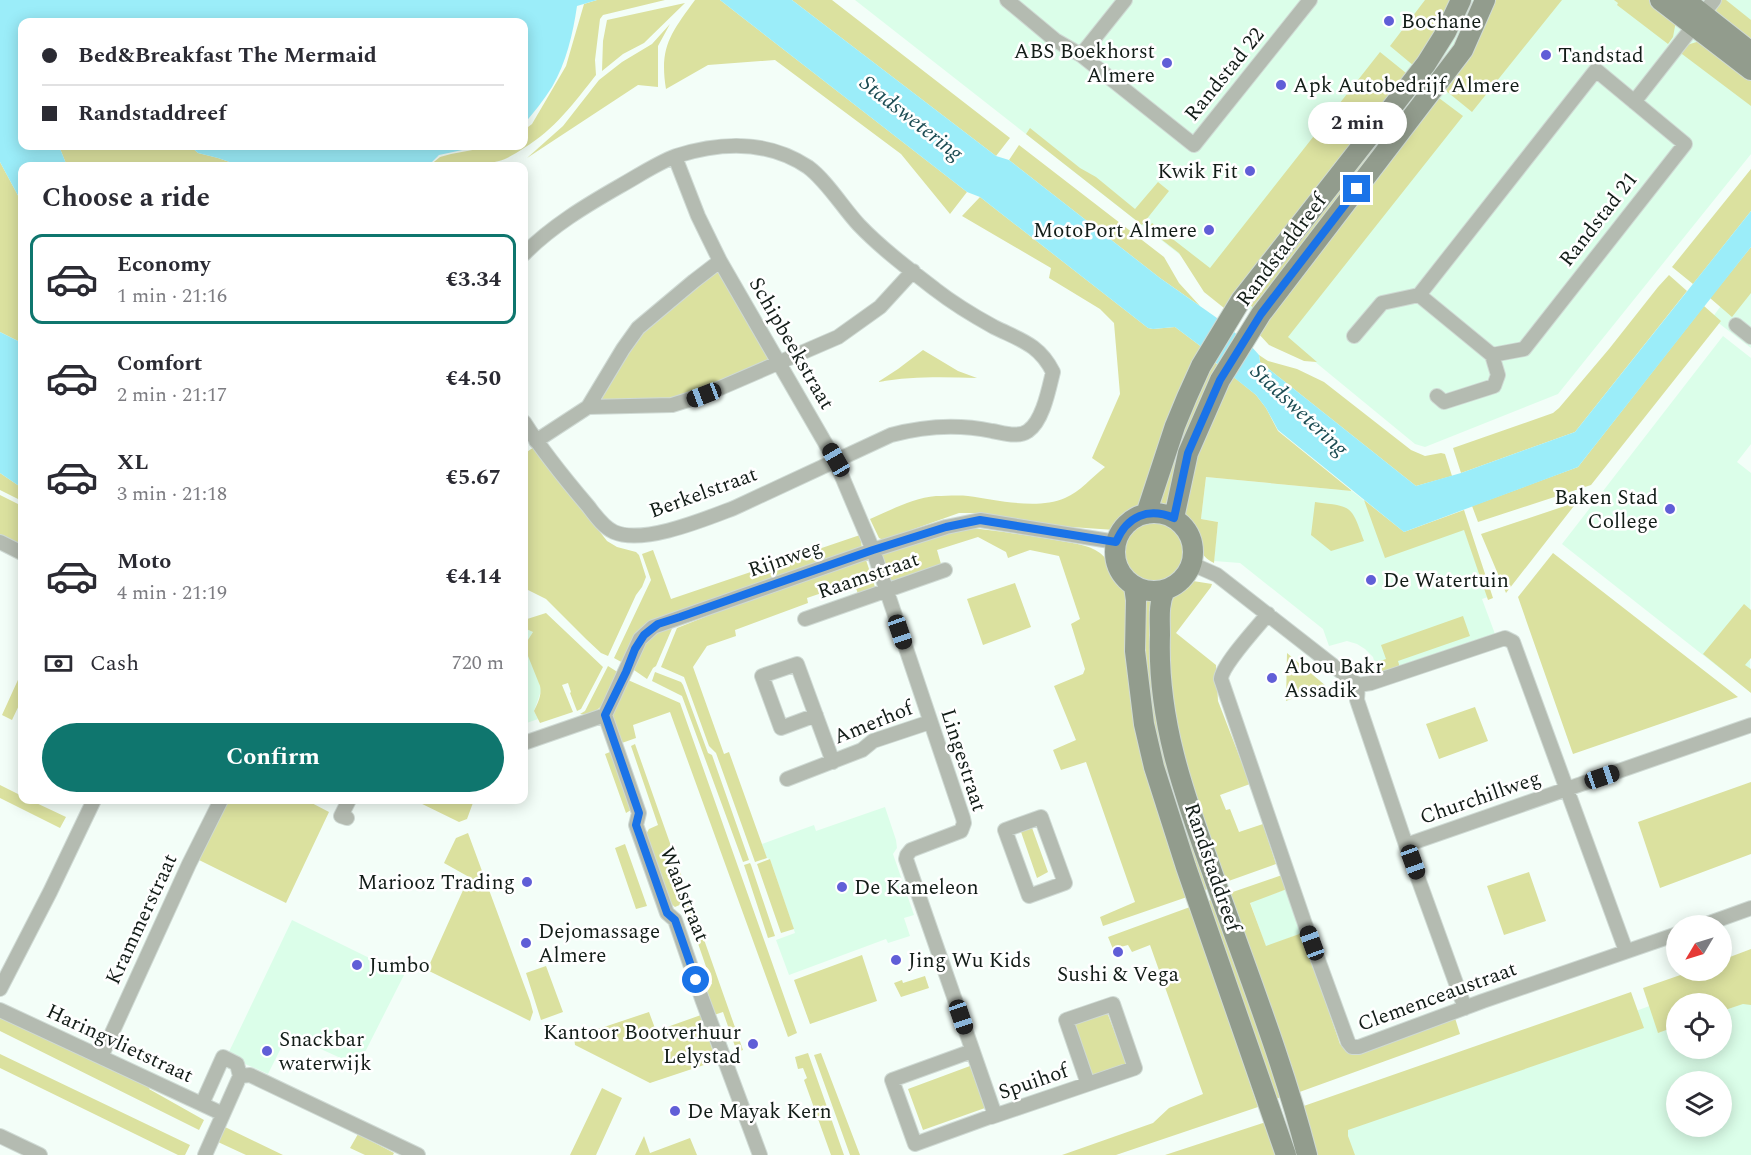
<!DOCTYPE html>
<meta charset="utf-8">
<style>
body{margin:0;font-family:Spectral,serif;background:#f7f7f7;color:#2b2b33;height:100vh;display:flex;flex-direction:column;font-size:22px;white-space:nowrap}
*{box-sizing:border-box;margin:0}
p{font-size:20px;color:#7c7c81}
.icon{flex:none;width:33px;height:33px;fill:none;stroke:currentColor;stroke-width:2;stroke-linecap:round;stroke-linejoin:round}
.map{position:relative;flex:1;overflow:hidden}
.drawer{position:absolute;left:18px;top:162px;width:510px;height:642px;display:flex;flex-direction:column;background:#fff;border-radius:12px;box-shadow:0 3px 15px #0003}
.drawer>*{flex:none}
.hud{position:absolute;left:18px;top:18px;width:510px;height:132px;border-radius:12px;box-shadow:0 3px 15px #0003;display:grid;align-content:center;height:132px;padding:0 24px;background:#fff}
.needle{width:39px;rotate:232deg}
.buttons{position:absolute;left:1666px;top:915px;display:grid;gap:12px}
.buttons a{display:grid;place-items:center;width:66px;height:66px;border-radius:50%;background:#fff;box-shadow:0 3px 15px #0003;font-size:30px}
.end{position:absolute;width:27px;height:27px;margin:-14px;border:8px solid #1a73e8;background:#fff;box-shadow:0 0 0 3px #fff}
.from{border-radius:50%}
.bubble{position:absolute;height:42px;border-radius:21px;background:#fff;box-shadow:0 3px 15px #0003;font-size:20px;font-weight:700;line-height:42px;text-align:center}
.car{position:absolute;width:18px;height:36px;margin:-18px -9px;border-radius:8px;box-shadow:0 0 4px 2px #0007;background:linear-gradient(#222 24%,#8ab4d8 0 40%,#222 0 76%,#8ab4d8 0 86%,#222 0)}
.hud b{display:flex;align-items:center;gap:21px;height:57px;font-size:22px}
.hud b+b{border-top:2px solid #e1e1e2}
.hud i{width:15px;height:15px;background:#2b2b33}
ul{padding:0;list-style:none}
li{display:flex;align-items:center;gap:18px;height:90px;margin:0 12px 9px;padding:0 12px;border:3px solid transparent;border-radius:12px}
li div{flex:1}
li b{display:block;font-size:22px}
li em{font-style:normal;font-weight:700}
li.selected{border-color:#0f766e}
li>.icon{width:54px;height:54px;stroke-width:1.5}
h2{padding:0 24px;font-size:27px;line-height:72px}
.pay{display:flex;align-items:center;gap:15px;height:66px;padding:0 24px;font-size:22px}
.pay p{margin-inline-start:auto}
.action{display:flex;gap:12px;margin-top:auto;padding:12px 24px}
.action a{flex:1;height:69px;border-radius:36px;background:#0f766e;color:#fff;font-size:24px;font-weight:700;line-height:69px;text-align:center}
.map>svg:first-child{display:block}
.built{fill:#dbfee9;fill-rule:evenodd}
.green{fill:#dbe19f}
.water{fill:#9bedf9}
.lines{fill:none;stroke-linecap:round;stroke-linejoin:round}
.minor-casing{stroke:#cfdad4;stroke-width:16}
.secondary-casing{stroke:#cfdad4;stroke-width:22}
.minor{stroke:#b4bbb1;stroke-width:14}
.secondary{stroke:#929c8d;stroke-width:20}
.route{stroke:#1a73e8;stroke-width:8}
.poi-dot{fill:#605ed7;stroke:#fff;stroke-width:2}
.labels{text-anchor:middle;stroke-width:5;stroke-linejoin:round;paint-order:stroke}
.poi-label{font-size:21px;fill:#131d18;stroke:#fff;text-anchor:start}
.street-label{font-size:21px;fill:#131d18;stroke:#fff}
.water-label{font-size:22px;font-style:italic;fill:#1d4d54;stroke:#fff}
</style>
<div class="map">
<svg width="1751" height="1155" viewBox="0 0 1751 1155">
<rect width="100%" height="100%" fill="#f3fef8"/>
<path class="built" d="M855,0H1751V154L1558,394L1425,447L1415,444L1286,338Z
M1751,265V348L1712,318Z
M1723,336L1751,358V444L1737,462L1751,473L1750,692L1562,544Z
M1206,477L1352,491L1404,532L1464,529L1488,597L1482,599L1495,634L1372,677L1375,664L1373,657L1365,649L1357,644L1347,641L1329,646L1323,629L1240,563L1214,561L1218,522L1201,519Z
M524,628L533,632L529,638L541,691L534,711L538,719L524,724Z
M885,807L896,840L897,848L893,854L914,915L904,918L910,936L888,943L886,939L789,975L776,940L795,933L770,859L767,858L762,844L814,825L816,831Z
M1287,889L1302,933L1266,947L1250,902Z
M292,920L404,975L358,1066L288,1034L268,1074L227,1056Z
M1751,968V1155H1311L1307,1134ZM1677,1004H1722V1048H1677ZM1677,1082H1722V1126H1677Z"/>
<path class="green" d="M597,0H665L603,15L600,19L595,60L596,75C574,103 554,130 524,148C516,153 507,159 499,161C476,167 452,166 429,166L440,157L451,154L494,146H524V130L532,124L566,66L584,4Z
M695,0H720L967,192L950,214L901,154L775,60L708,65L666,89C659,47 671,33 695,0Z
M792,0H832L1010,138L996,156Z
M1425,0H1451L1447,12L1414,66L1390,46Z
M1493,0H1562L1472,112L1445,90C1470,58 1480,39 1493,0Z
M1614,0H1649L1676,21L1673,37L1668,44L1617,5L1618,3Z
M1720,0H1726L1751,20V44L1716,12L1717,4Z
M685,3L644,43L623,54L602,71L603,41L607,20Z
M670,24L658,46V87L638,85L527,158L563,126L599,80L622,62L652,44Z
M1700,41L1751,77V106L1678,51L1690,44Z
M1380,52L1406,73L1224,308L1204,292L1179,253L1148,229L1152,223L1210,268Z
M1410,93L1419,101L1255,309L1250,305V299Z
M1439,98L1463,116L1288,337L1317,362L1304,361L1269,345L1257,332L1348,209Z
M1030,128L1080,168L1096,177L1135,209L1158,182L1169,191L1142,225L1026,134Z
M1019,145L1164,257L1179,283L1200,306L1160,278L1009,160Z
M59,146H190L198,153L218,158L241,166H67Z
M0,162L22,203V343L0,332Z
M1751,169V211L1693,284L1672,267Z
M980,197L1148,328L1153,329L1175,327L1203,348L1137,512L1126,518L1115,530L1042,525L977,513H959L883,540L879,538L870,519C891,510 913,498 936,496C946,496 958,495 968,496C997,500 1037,510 1065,498C1080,492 1092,477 1105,467L1092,458L1120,394L1114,323L1100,309L1049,278L1051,268L962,216Z
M1751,247V293L1732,317L1710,298Z
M717,269L770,357L769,361L676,402L599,403L600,394L643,331Z
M1669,275L1687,291L1575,432L1461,473L1453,448L1553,413L1559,408L1609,349L1658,287Z
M1704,306L1721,321L1591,485L1478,522L1472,506L1578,467Z
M923,350L958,371L977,378C944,377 912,376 878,382L898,369Z
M1259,355L1268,361L1297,369L1324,382L1411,450L1425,456L1441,453L1445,454L1452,476L1416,486L1260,362Z
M1212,360L1219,366C1192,410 1179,459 1165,508L1157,506L1172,454Z
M1230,374L1256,395L1266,408L1278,431L1352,491L1206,477L1201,519L1218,522L1214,563C1198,555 1202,548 1196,534C1193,527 1185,520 1180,513L1191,464Z
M534,447L607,541L617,547L636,552L639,555L646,577L642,587L636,595L608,656L601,653L586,639L546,599L524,588V454Z
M0,473L22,488V501L0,490Z
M0,495L22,506V551L0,540Z
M1364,500L1404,532L1464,510L1493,598L1488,600L1464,530L1385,558Z
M1315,502C1352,507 1351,504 1364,541L1331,551L1311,535Z
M1577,502L1506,593L1481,534Z
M1122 551a32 32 0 1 1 64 0a32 32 0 1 1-64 0Z
M962,527C993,530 1024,535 1055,540C1070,543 1088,544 1100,553C1113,563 1112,579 1127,591C1127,632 1126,674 1133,715C1144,778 1168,836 1187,897L1103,926L1100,917L1135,902L1086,762L1061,770L1053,750L1076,740L1054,686L1083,674L1085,669L1071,624L1080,619L1059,556L1030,550L1008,558L1006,552L978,537L937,550L941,564L889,584L881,557L886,551Z
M860,535L862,548L650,621L625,664L614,658L651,580L642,554L653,550L671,599Z
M1553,553L1738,697L1573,754L1518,597Z
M860,559L866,560L876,590L858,594L854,582L807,598L808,603L735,630L736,636L707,646L693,667L724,754L729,752L767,858L755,862L716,753L709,746L684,677L661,667L677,628L715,613L719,607Z
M1193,581L1212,584L1211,587L1176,633L1216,665L1218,701L1250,784L1220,795L1226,810L1230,809L1239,832L1263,824L1276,864L1223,883L1177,744L1165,609L1173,595Z
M1015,583L1031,627L983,645L967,599Z
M1142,598L1153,599L1155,697L1210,888L1202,891L1168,799L1145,701Z
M1744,604L1751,610V658L1745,665L1751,669V693L1703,654Z
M546,613L603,667L581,709L577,711L570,693L571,692L568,683L562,685L573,712L540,723L534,711C538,703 542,695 540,686L524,646L533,632L524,628V620Z
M1463,616L1470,636L1398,661L1400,668L1380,676L1377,669L1382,667L1380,661L1386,659L1381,645Z
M674,624L656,666L653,668L647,679L631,668L647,641L654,633Z
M1287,653L1326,686L1286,701Z
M608,666L619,673C610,690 604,717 580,714L585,711Z
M22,671V699L12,720L2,715Z
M655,672L681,682L683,685L708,753L712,755L749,860L743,862L682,696L652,681Z
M628,680L680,703L797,1033L788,1037L670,712L633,725L636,738L619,744L612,717Z
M1475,707L1488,741L1439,759L1426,724Z
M635,744L743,1050L737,1052L723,1012L714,1015L704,987L712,984L684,903L675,907L669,902L645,836L649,829L658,825L631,746Z
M610,752L631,810L626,813L605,754Z
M1751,782V854L1660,888L1638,822Z
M0,785L22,796V800H30L66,817L60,828L0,798Z
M228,800H264L271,803L273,800H306L329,812L286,903L199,860Z
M414,800H474L467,819L459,822Z
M1031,825L1048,872L1037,878L1020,829Z
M468,833L530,1001L533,1012L530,1021L427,970L469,877L444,863L456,838Z
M625,844L647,906L636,909L615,848Z
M770,859L794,929L781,933L757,864Z
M750,863L751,865L775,936L768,938L744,865Z
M1529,872L1546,921L1504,935L1487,886Z
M1282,875L1287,889L1250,903L1266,946L1302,933L1340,1044L1347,1050L1455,1018L1460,1034L1294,1094L1227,894Z
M1213,899L1282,1096L1277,1099L1268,1082L1206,902Z
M1190,907L1258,1107L1116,1155H1062L1153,1123L1169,1108L1203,1094L1150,945L1132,952L1128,945L1113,949L1108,937Z
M1751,949V1005L1743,1004L1722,1011V1004H1677V1026L1658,1033L1643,988L1692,971L1722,970V960Z
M862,955L877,1001L810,1024L794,980Z
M546,966L563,1012L541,1020L526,973Z
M925,976L929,988L901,997L894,983L902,980L903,983Z
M1631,992L1644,1028L1348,1130V1136L1355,1155H1312L1298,1108Z
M0,1009L152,1083L149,1089L204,1120L199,1130L0,1031Z
M649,1012L656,1031L701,1015L716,1061L650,1083L575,1045L574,1037Z
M1107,1012L1127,1065L1091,1077L1073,1024Z
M808,1053L844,1155H831L804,1080L807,1078L803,1068L798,1069L795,1057Z
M821,1053L860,1155H850L814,1055Z
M0,1054L190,1145L185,1155H178L0,1068Z
M970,1066L985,1108L923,1130L908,1089Z
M602,1088L622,1098L596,1155H570Z
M1269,1121L1277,1155H1165Z
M225,1127L283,1155H246L218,1142Z
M358,1134L394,1153L393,1155H365L350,1148Z
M644,1136L650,1153L690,1138L697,1155H635Z"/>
<path class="water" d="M0,0H597L577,6C573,34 566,63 552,87C544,100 534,112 524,124V22H89C81,20 72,17 65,22H22V146H59L67,166H22V203L0,162Z
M720,0H792L996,156L1009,160L1160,278L1217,318L1251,346L1259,355L1260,362L1416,486L1461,473L1575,432L1751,211V247L1578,467L1404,532L1278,430L1266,408L1256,395L1212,360L1203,348L1175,327L1153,329L1148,328L980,197L967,192Z
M190,146H481L439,155L428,166H241L218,158L198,153Z
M0,332L22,343V488L0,473Z"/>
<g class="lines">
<g class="minor-casing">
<path id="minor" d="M1007,0L1055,40L1081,55L1194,145L1310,0
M1081,55L1125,0
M1634,102L1714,0
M675,157L698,216L720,261L835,460L873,550L963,818L964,823L961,831L911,850L907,855L906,859L995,1115L915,1144L892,1080L972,1051
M524,254C552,226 585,206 620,186C638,176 657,163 676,156C720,142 768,140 808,167C827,181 843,208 859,225C882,249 910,270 936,290C954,304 974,316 994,327C1020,340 1039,344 1053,372C1049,388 1043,421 1028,431C1018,438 1004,433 992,431C959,424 924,426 891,435L734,508C705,519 643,545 614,532C603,527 595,515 588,506C565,479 543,452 524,422
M1419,295L1596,70L1685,144L1524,349L1492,355
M1736,325L1751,337
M1354,336L1382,303L1419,295L1492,355L1498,375L1494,386L1444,402L1437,396
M588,407L672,405L704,395L838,337L880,307L913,271
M536,441L588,407L623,349L638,328L694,281L720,261
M0,542L22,553
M1192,564L1217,575L1358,685L1357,700L1406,845L1751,725
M1268,614C1258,626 1222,665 1221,679L1305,924L1348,1042L1352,1047H1359L1483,1001L1677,934
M805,619L945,570
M1358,685L1371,683L1505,638L1513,642L1626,951
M605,715L639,813L636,825L667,913L675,920L702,999L760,1155
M816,715L781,728L762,676L797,664L833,762
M524,743L605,715L640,639L653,627L873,550L946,527L980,520L1116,542
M787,779L862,750L873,741L930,722
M1041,817L1065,883L1029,896L1005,830Z
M347,818L341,816L349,800
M1406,845L1465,1008
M1701,926L1751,908
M0,989L50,892L94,800
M1113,1004L1135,1068L1088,1084L1066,1020Z
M0,1010L223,1114
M101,1057L189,864L221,800
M202,1104L223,1057L237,1064L240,1076L250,1075L418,1155
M991,1117L1088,1084
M0,1136L40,1155
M205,1155L240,1076"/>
</g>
<g class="secondary-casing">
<path id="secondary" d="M1660,0L1751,70
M1685,0L1751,52
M1115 552a39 39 0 1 1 78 0a39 39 0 1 1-78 0Z
M1146,514L1175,426L1187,397L1201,366L1241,300L1426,64L1446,32L1461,0
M1174,518L1188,453L1220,380L1261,314L1463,50L1485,0
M1134,586L1136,600L1135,651L1144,724L1154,767L1186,867L1286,1155
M1165,590C1158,604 1160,619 1160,635C1157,718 1183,792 1211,869C1244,964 1282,1058 1307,1155"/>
</g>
<use href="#minor" class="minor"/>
<use href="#secondary" class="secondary"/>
</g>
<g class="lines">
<path class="route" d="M696,980L675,920L667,913L636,825L639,813L605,715L626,672L635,649L644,635L658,624L680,617L873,550L946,527L980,520L1116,542C1127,516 1148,507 1174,518L1188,453L1220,380L1261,314L1357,189"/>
</g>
<g class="poi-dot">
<circle cx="1389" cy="21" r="6"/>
<circle cx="1546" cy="55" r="6"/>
<circle cx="1167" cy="63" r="6"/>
<circle cx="1281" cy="85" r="6"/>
<circle cx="1250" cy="171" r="6"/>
<circle cx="1209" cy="230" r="6"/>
<circle cx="1670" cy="509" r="6"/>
<circle cx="1371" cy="580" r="6"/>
<circle cx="1272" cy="678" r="6"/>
<circle cx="527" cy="882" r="6"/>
<circle cx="842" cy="887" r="6"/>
<circle cx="526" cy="943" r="6"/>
<circle cx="1118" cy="952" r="6"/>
<circle cx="896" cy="960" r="6"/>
<circle cx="357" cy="965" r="6"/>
<circle cx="753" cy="1044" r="6"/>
<circle cx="267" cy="1051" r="6"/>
<circle cx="675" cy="1111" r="6"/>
</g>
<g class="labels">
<g class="poi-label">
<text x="1401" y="28">Bochane</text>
<text x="1155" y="58" text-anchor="end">ABS Boekhorst<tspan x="1155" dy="24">Almere</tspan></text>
<text x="1558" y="62">Tandstad</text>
<text x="1293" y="92">Apk Autobedrijf Almere</text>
<text x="1238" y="178" text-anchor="end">Kwik Fit</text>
<text x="1197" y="237" text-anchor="end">MotoPort Almere</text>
<text x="1658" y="504" text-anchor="end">Baken Stad<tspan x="1658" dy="24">College</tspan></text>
<text x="1383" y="587">De Watertuin</text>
<text x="1284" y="673">Abou Bakr<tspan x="1284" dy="24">Assadik</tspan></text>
<text x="515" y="889" text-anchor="end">Mariooz Trading</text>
<text x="854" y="894">De Kameleon</text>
<text x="538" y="938">Dejomassage<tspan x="538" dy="24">Almere</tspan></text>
<text x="908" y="967">Jing Wu Kids</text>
<text x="369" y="972">Jumbo</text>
<text x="1118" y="981" text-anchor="middle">Sushi &amp; Vega</text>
<text x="741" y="1039" text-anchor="end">Kantoor Bootverhuur<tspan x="741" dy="24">Lelystad</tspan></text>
<text x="279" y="1046">Snackbar<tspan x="279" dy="24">waterwijk</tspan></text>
<text x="687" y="1118">De Mayak Kern</text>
</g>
<g class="street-label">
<text transform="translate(1224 74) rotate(-51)" y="7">Randstad 22</text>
<text transform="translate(1598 219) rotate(-52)" y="7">Randstad 21</text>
<text transform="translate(1281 250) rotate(-53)" y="7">Randstaddreef</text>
<text transform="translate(792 343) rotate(60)" y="7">Schipbeekstraat</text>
<text transform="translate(703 492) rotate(-20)" y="7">Berkelstraat</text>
<text transform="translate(785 558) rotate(-19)" y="7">Rijnweg</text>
<text transform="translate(868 575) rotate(-19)" y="7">Raamstraat</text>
<text transform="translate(873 722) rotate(-22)" y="7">Amerhof</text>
<text transform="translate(964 760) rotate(72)" y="7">Lingestraat</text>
<text transform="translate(1480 797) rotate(-19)" y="7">Churchillweg</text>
<text transform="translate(1213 867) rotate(71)" y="7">Randstaddreef</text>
<text transform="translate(685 894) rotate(68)" y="7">Waalstraat</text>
<text transform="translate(141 919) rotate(-65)" y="7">Krammerstraat</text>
<text transform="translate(1437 996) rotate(-20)" y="7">Clemenceaustraat</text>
<text transform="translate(120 1043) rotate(25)" y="7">Haringvlietstraat</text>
<text transform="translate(1033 1081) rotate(-19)" y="7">Spuihof</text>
</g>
<g class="water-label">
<text transform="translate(912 117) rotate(38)" y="8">Stadswetering</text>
<text transform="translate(1300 409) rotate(43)" y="8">Stadswetering</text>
</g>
</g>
</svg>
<div class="buttons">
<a><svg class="needle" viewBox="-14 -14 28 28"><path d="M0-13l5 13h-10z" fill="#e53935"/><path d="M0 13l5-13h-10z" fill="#7c7c81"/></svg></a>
<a><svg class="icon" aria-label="locate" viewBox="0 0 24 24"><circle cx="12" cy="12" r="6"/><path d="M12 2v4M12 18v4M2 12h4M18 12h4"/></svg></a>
<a><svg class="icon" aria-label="layers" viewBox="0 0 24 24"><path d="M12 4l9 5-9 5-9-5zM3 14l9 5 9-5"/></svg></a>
</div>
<i class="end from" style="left:696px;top:980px"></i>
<i class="end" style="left:1357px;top:189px"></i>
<div class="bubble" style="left:1308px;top:102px;width:99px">2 min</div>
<i class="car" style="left:704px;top:395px;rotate:249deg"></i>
<i class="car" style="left:836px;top:460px;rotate:330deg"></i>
<i class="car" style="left:900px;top:632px;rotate:161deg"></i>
<i class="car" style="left:1602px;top:777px;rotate:71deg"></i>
<i class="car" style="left:1413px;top:862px;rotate:160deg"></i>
<i class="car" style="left:1312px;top:943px;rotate:340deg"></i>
<i class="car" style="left:961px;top:1017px;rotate:161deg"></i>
<div class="hud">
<b><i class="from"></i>Bed&amp;Breakfast The Mermaid</b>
<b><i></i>Randstaddreef</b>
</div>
<section class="drawer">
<h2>Choose a ride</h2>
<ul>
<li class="selected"><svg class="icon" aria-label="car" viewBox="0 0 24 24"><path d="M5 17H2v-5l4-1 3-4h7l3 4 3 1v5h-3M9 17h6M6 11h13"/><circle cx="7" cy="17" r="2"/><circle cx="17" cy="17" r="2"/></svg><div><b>Economy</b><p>1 min · 21:16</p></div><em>€3.34</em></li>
<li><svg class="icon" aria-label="car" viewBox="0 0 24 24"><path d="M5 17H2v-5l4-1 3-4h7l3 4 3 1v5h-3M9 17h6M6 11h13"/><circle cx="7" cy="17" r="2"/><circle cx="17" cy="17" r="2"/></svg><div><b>Comfort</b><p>2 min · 21:17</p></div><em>€4.50</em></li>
<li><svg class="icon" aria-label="car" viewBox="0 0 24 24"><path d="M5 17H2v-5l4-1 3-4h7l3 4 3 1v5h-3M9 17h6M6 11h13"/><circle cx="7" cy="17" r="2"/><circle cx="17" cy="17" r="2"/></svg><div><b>XL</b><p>3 min · 21:18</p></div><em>€5.67</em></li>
<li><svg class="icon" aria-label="car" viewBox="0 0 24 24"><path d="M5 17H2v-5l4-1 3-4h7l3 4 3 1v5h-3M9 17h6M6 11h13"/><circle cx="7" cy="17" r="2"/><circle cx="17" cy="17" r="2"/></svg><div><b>Moto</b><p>4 min · 21:19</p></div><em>€4.14</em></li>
</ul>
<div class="pay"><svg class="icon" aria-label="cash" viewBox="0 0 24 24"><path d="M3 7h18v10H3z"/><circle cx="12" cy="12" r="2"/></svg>Cash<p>720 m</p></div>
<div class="action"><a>Confirm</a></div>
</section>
</div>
